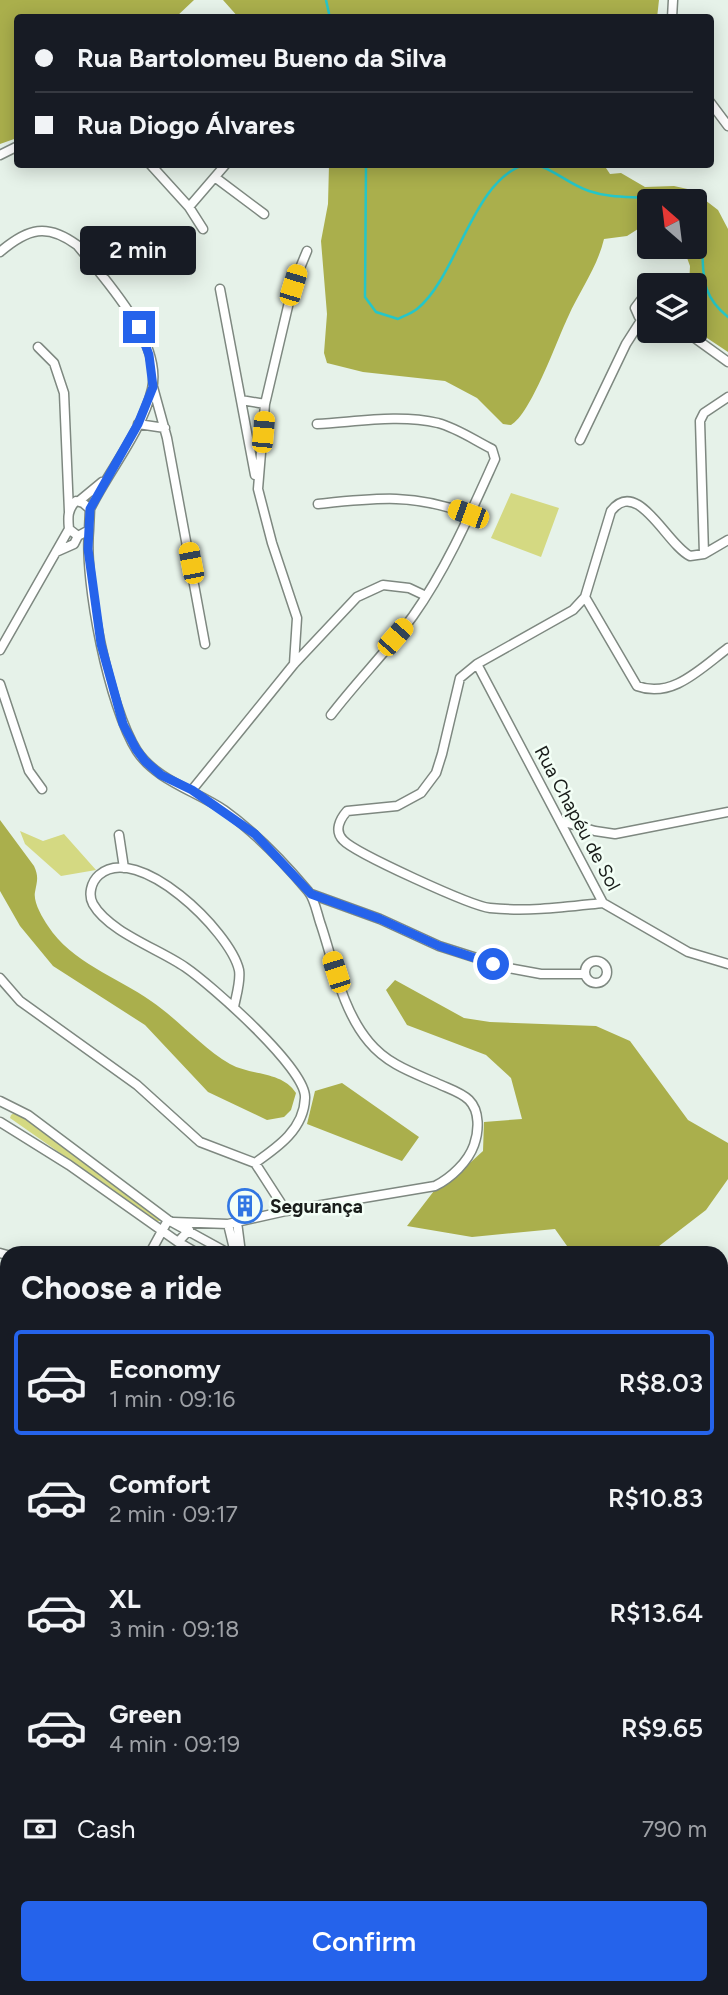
<!DOCTYPE html>
<meta charset="utf-8">
<style>
body{margin:0;font-family:Figtree,sans-serif;background:#242831;color:#f1f3f6;height:100vh;display:flex;flex-direction:column;font-size:26px;white-space:nowrap}
*{box-sizing:border-box;margin:0}
p{font-size:23px;color:#9ea1a6}
.icon{flex:none;width:38px;height:38px;fill:none;stroke:currentColor;stroke-width:2;stroke-linecap:round;stroke-linejoin:round}
.map{position:relative;flex:1;overflow:hidden}
.side{position:absolute;left:0px;top:1246px;width:728px;height:749px;display:flex;flex-direction:column;background:#171b24;border-radius:21px 21px 0 0;box-shadow:0 4px 18px #0003}
.side>*{flex:none}
.guide{position:absolute;left:14px;top:14px;width:700px;height:154px;border-radius:7px;box-shadow:0 4px 18px #0003;display:grid;align-content:center;height:154px;padding:0 21px;background:#171b24}
.needle{width:46px;rotate:332deg}
.tools{position:absolute;left:637px;top:189px;display:grid;gap:14px}
.tools a{display:grid;place-items:center;width:70px;height:70px;border-radius:7px;background:#171b24;box-shadow:0 4px 18px #0003;font-size:35px}
.end{position:absolute;width:32px;height:32px;margin:-16px;border:9px solid #2563eb;background:#fff;box-shadow:0 0 0 4px #fff}
.from{border-radius:50%}
.bubble{position:absolute;height:49px;border-radius:7px;background:#171b24;box-shadow:0 4px 18px #0003;font-size:23px;font-weight:600;line-height:49px;text-align:center}
.car{position:absolute;width:21px;height:42px;margin:-21px -10px;border-radius:9px;box-shadow:0 0 5px 2px #0007;background:linear-gradient(#f5c518 24%,#345 0 40%,#f5c518 0 76%,#345 0 86%,#f5c518 0)}
.guide b{display:flex;align-items:center;gap:24px;height:66px;font-size:26px}
.guide b+b{border-top:2px solid #363941}
.guide i{width:18px;height:18px;background:#f1f3f6}
ul{padding:0;list-style:none}
li{display:flex;align-items:center;gap:21px;height:105px;margin:0 14px 10px;padding:0 7px;border:4px solid transparent;border-radius:7px}
li div{flex:1}
li b{display:block;font-size:26px}
li em{font-style:normal;font-weight:600}
li.active{border-color:#2563eb}
li>.icon{width:63px;height:63px;stroke-width:1.5}
h2{padding:0 21px;font-size:32px;line-height:84px}
.pay{display:flex;align-items:center;gap:18px;height:77px;padding:0 21px;font-size:26px}
.pay p{margin-inline-start:auto}
.primary-button{display:flex;gap:14px;margin-top:auto;padding:14px 21px}
.primary-button a{flex:1;height:80px;border-radius:7px;background:#2563eb;color:#fff;font-size:28px;font-weight:600;line-height:80px;text-align:center}
.map>svg:first-child{display:block}
.green{fill:#d4d982}
.forest{fill:#aaaf4c}
.lines{fill:none;stroke-linecap:round;stroke-linejoin:round}
.stream{stroke:#25c6c8;stroke-width:2.5}
.river{stroke:#25c6c8;stroke-width:14}
.building{fill:#b1c0bb;stroke:#7f8c88;stroke-width:2}
.minor-casing{stroke:#7e8880;stroke-width:11}
.tertiary-casing{stroke:#7e8880;stroke-width:13}
.minor{stroke:#fff;stroke-width:8}
.tertiary{stroke:#fff;stroke-width:10}
.route{stroke:#2563eb;stroke-width:9}
.labels{text-anchor:middle;stroke-width:5;stroke-linejoin:round;paint-order:stroke}
.street-label{font-size:19px;fill:#191d1a;stroke:#f3fff6}
.poi-label{font-size:19px;font-weight:bold;fill:#191d1a;stroke:#f3fff6;text-anchor:start}
</style>
<div class="map">
<svg width="728" height="1995" viewBox="0 0 728 1995">
<rect width="100%" height="100%" fill="#e6f2e9"/>
<path class="green" d="M511,493L559,508L541,557L491,538Z
M20,831L43,841L64,834L96,870L61,876L25,844Z
M17,1111L165,1221H157L10,1118L11,1115Z"/>
<path class="forest" d="M0,0H194L176,17L18,18L17,138L0,144Z
M223,0H659L657,18H239Z
M329,165H604L610,174L621,173L645,187L674,186L692,190L718,210L728,229V352L695,330V285H689L690,266L683,247H695V201H649V222L627,236L604,239C597,268 580,290 568,317C557,340 531,414 511,425L503,424L477,398L445,381L363,372L327,363L324,353L327,314L321,241L328,204Z
M0,820L34,866C39,877 37,881 35,892C33,902 42,917 48,926C71,962 117,977 151,1001C179,1020 201,1047 230,1064C252,1076 282,1071 296,1093L291,1110L284,1117L267,1120L208,1092L145,1025L53,966L20,926L0,891Z
M395,980L464,1018L490,1022L596,1026L630,1041L688,1120L728,1143V1179L706,1210L650,1253H572L555,1229L472,1237L407,1226L437,1187L449,1182L483,1151L484,1122L522,1119L511,1078L486,1055L407,1025L386,990Z
M342,1083L419,1137L402,1161L307,1124L315,1091Z
M728,1617V1772L721,1771V1625Z
M88,1988H170L160,1995H93Z"/>
<g class="lines">
<path class="stream" d="M326,0L330,18
M366,164L365,297L376,312L398,319C404,316 412,313 417,309C458,276 472,180 526,164
M535,164C555,170 570,185 589,191C615,200 641,195 667,201
M695,222C712,257 689,286 728,317"/>
<path class="river" d="M0,1949H4L0,1958"/>
</g>
<path class="building" d="M258,1195L259,1209L233,1215L230,1203Z"/>
<g class="lines">
<g class="minor-casing">
<path id="minor" d="M672,18L673,0
M710,102L728,126
M0,155L18,146
M150,164L189,207L203,229
M216,178L264,214
M189,207L226,164
M122 247a14 14 0 1 1 28 0a14 14 0 1 1-28 0Z
M0,252C28,228 47,223 77,245C105,279 163,342 152,389C142,432 109,470 90,509
M102,274L125,256
M220,289L255,475
M649,300H641L635,308L639,317L649,318
M685,331L728,362
M38,347L54,363L64,393L69,512
M153,387L167,438L205,644
M241,400L265,404
M138,424L165,428
M317,424C356,422 399,414 438,423C457,428 474,440 492,449L495,459C471,512 447,568 413,616C388,650 357,681 331,715
M580,440L626,344L642,319
M76,501L83,503L90,509L89,530L78,536L69,529C68,518 67,510 76,501Z
M79,501L102,482
M318,504C375,498 414,493 468,514
M89,530C84,582 109,707 137,751C156,780 196,791 224,810C256,833 282,860 308,891C315,899 317,914 321,925C334,964 342,1010 369,1042C388,1065 414,1073 441,1085C450,1089 462,1093 469,1100C480,1111 479,1131 474,1145C468,1162 451,1178 435,1186L286,1211L228,1224L173,1222
M56,552L74,544L78,536
M704,554L700,421L704,413L728,397
M585,597L637,686C672,699 700,669 728,648
M0,650L69,529
M294,664L297,618L272,543L258,489L265,404L293,285L307,251
M477,664L603,903L688,952L728,964
M0,684L29,771L42,789
M192,790L294,664L357,597L383,585L409,588L426,596
M561,821L595,831L615,834L728,812
M119,835L124,868
M311,894L380,919L439,946L508,968L541,974H585
M603,903C565,907 528,912 490,908C471,906 355,853 343,840C334,831 340,819 347,811L397,806L421,793L436,773L442,754L460,678L477,664L573,610L585,597L611,511C638,477 666,544 690,556L704,554L728,540
M585 972a11 11 0 1 1 22 0a11 11 0 1 1-22 0Z
M0,978L20,1001L137,1085L200,1142L255,1163L286,1211
M234,1007C236,996 241,981 239,970C230,931 137,841 99,875C91,882 88,895 93,904C109,932 159,949 185,967C210,984 307,1069 305,1098C304,1129 278,1147 255,1163
M0,1101L28,1115L168,1220L228,1253
M0,1122L69,1165L178,1242
M237,1222L241,1253
M228,1224L235,1253
M189,1230L178,1242L197,1253
M0,1253L7,1255
M150,1253L168,1220
M0,1280L7,1278
M0,1327L7,1310
M0,1436L7,1432
M721,1475L728,1481
M0,1534L7,1529
M0,1551L7,1545
M721,1907L728,1900
M645,1995L651,1988"/>
</g>
<g class="tertiary-casing">
<path id="tertiary" d="M721,1284L728,1271
M721,1365L728,1401"/>
</g>
<use href="#minor" class="minor"/>
<use href="#tertiary" class="tertiary"/>
</g>
<g class="lines">
<path class="route" d="M139,327L149,355L153,387L138,424L90,509L88,549L101,644L123,724L136,749L145,761L161,775L192,790L255,834L311,894L380,919L439,946L493,964"/>
</g>
<defs>
<g id="building-ring" transform="scale(1.75)"><circle r="9.5" fill="#f3fff6" stroke="#3176e3" stroke-width="1.5"/><path d="M-4-6H4V6H1V3H-1V6H-4ZM-2.5-4.3h1.7v1.8h-1.7ZM.8-4.3h1.7v1.8H.8ZM-2.5-1h1.7V.8h-1.7ZM.8-1h1.7V.8H.8Z" fill="#3176e3"/></g>
</defs>
<g fill-rule="evenodd">
<use href="#building-ring" x="245" y="1206"/>
</g>
<g class="labels">
<g class="street-label">
<text transform="translate(578 818) rotate(62)" y="7">Rua Chapéu de Sol</text>
</g>
<g class="poi-label">
<text x="270" y="1213">Segurança</text>
</g>
</g>
</svg>
<div class="tools">
<a><svg class="needle" viewBox="-14 -14 28 28"><path d="M0-13l5 13h-10z" fill="#e53935"/><path d="M0 13l5-13h-10z" fill="#9ea1a6"/></svg></a>
<a><svg class="icon" aria-label="layers" viewBox="0 0 24 24"><path d="M12 4l9 5-9 5-9-5zM3 14l9 5 9-5"/></svg></a>
</div>
<i class="end from" style="left:493px;top:964px"></i>
<i class="end" style="left:139px;top:327px"></i>
<div class="bubble" style="left:80px;top:226px;width:116px">2 min</div>
<i class="car" style="left:293px;top:285px;rotate:17deg"></i>
<i class="car" style="left:263px;top:432px;rotate:5deg"></i>
<i class="car" style="left:468px;top:514px;rotate:290deg"></i>
<i class="car" style="left:191px;top:563px;rotate:349deg"></i>
<i class="car" style="left:395px;top:637px;rotate:41deg"></i>
<i class="car" style="left:336px;top:972px;rotate:342deg"></i>
<div class="guide">
<b><i class="from"></i>Rua Bartolomeu Bueno da Silva</b>
<b><i></i>Rua Diogo Álvares</b>
</div>
<section class="side">
<h2>Choose a ride</h2>
<ul>
<li class="active"><svg class="icon" aria-label="car" viewBox="0 0 24 24"><path d="M5 17H2v-5l4-1 3-4h7l3 4 3 1v5h-3M9 17h6M6 11h13"/><circle cx="7" cy="17" r="2"/><circle cx="17" cy="17" r="2"/></svg><div><b>Economy</b><p>1 min · 09:16</p></div><em>R$8.03</em></li>
<li><svg class="icon" aria-label="car" viewBox="0 0 24 24"><path d="M5 17H2v-5l4-1 3-4h7l3 4 3 1v5h-3M9 17h6M6 11h13"/><circle cx="7" cy="17" r="2"/><circle cx="17" cy="17" r="2"/></svg><div><b>Comfort</b><p>2 min · 09:17</p></div><em>R$10.83</em></li>
<li><svg class="icon" aria-label="car" viewBox="0 0 24 24"><path d="M5 17H2v-5l4-1 3-4h7l3 4 3 1v5h-3M9 17h6M6 11h13"/><circle cx="7" cy="17" r="2"/><circle cx="17" cy="17" r="2"/></svg><div><b>XL</b><p>3 min · 09:18</p></div><em>R$13.64</em></li>
<li><svg class="icon" aria-label="car" viewBox="0 0 24 24"><path d="M5 17H2v-5l4-1 3-4h7l3 4 3 1v5h-3M9 17h6M6 11h13"/><circle cx="7" cy="17" r="2"/><circle cx="17" cy="17" r="2"/></svg><div><b>Green</b><p>4 min · 09:19</p></div><em>R$9.65</em></li>
</ul>
<div class="pay"><svg class="icon" aria-label="cash" viewBox="0 0 24 24"><path d="M3 7h18v10H3z"/><circle cx="12" cy="12" r="2"/></svg>Cash<p>790 m</p></div>
<div class="primary-button"><a>Confirm</a></div>
</section>
</div>
